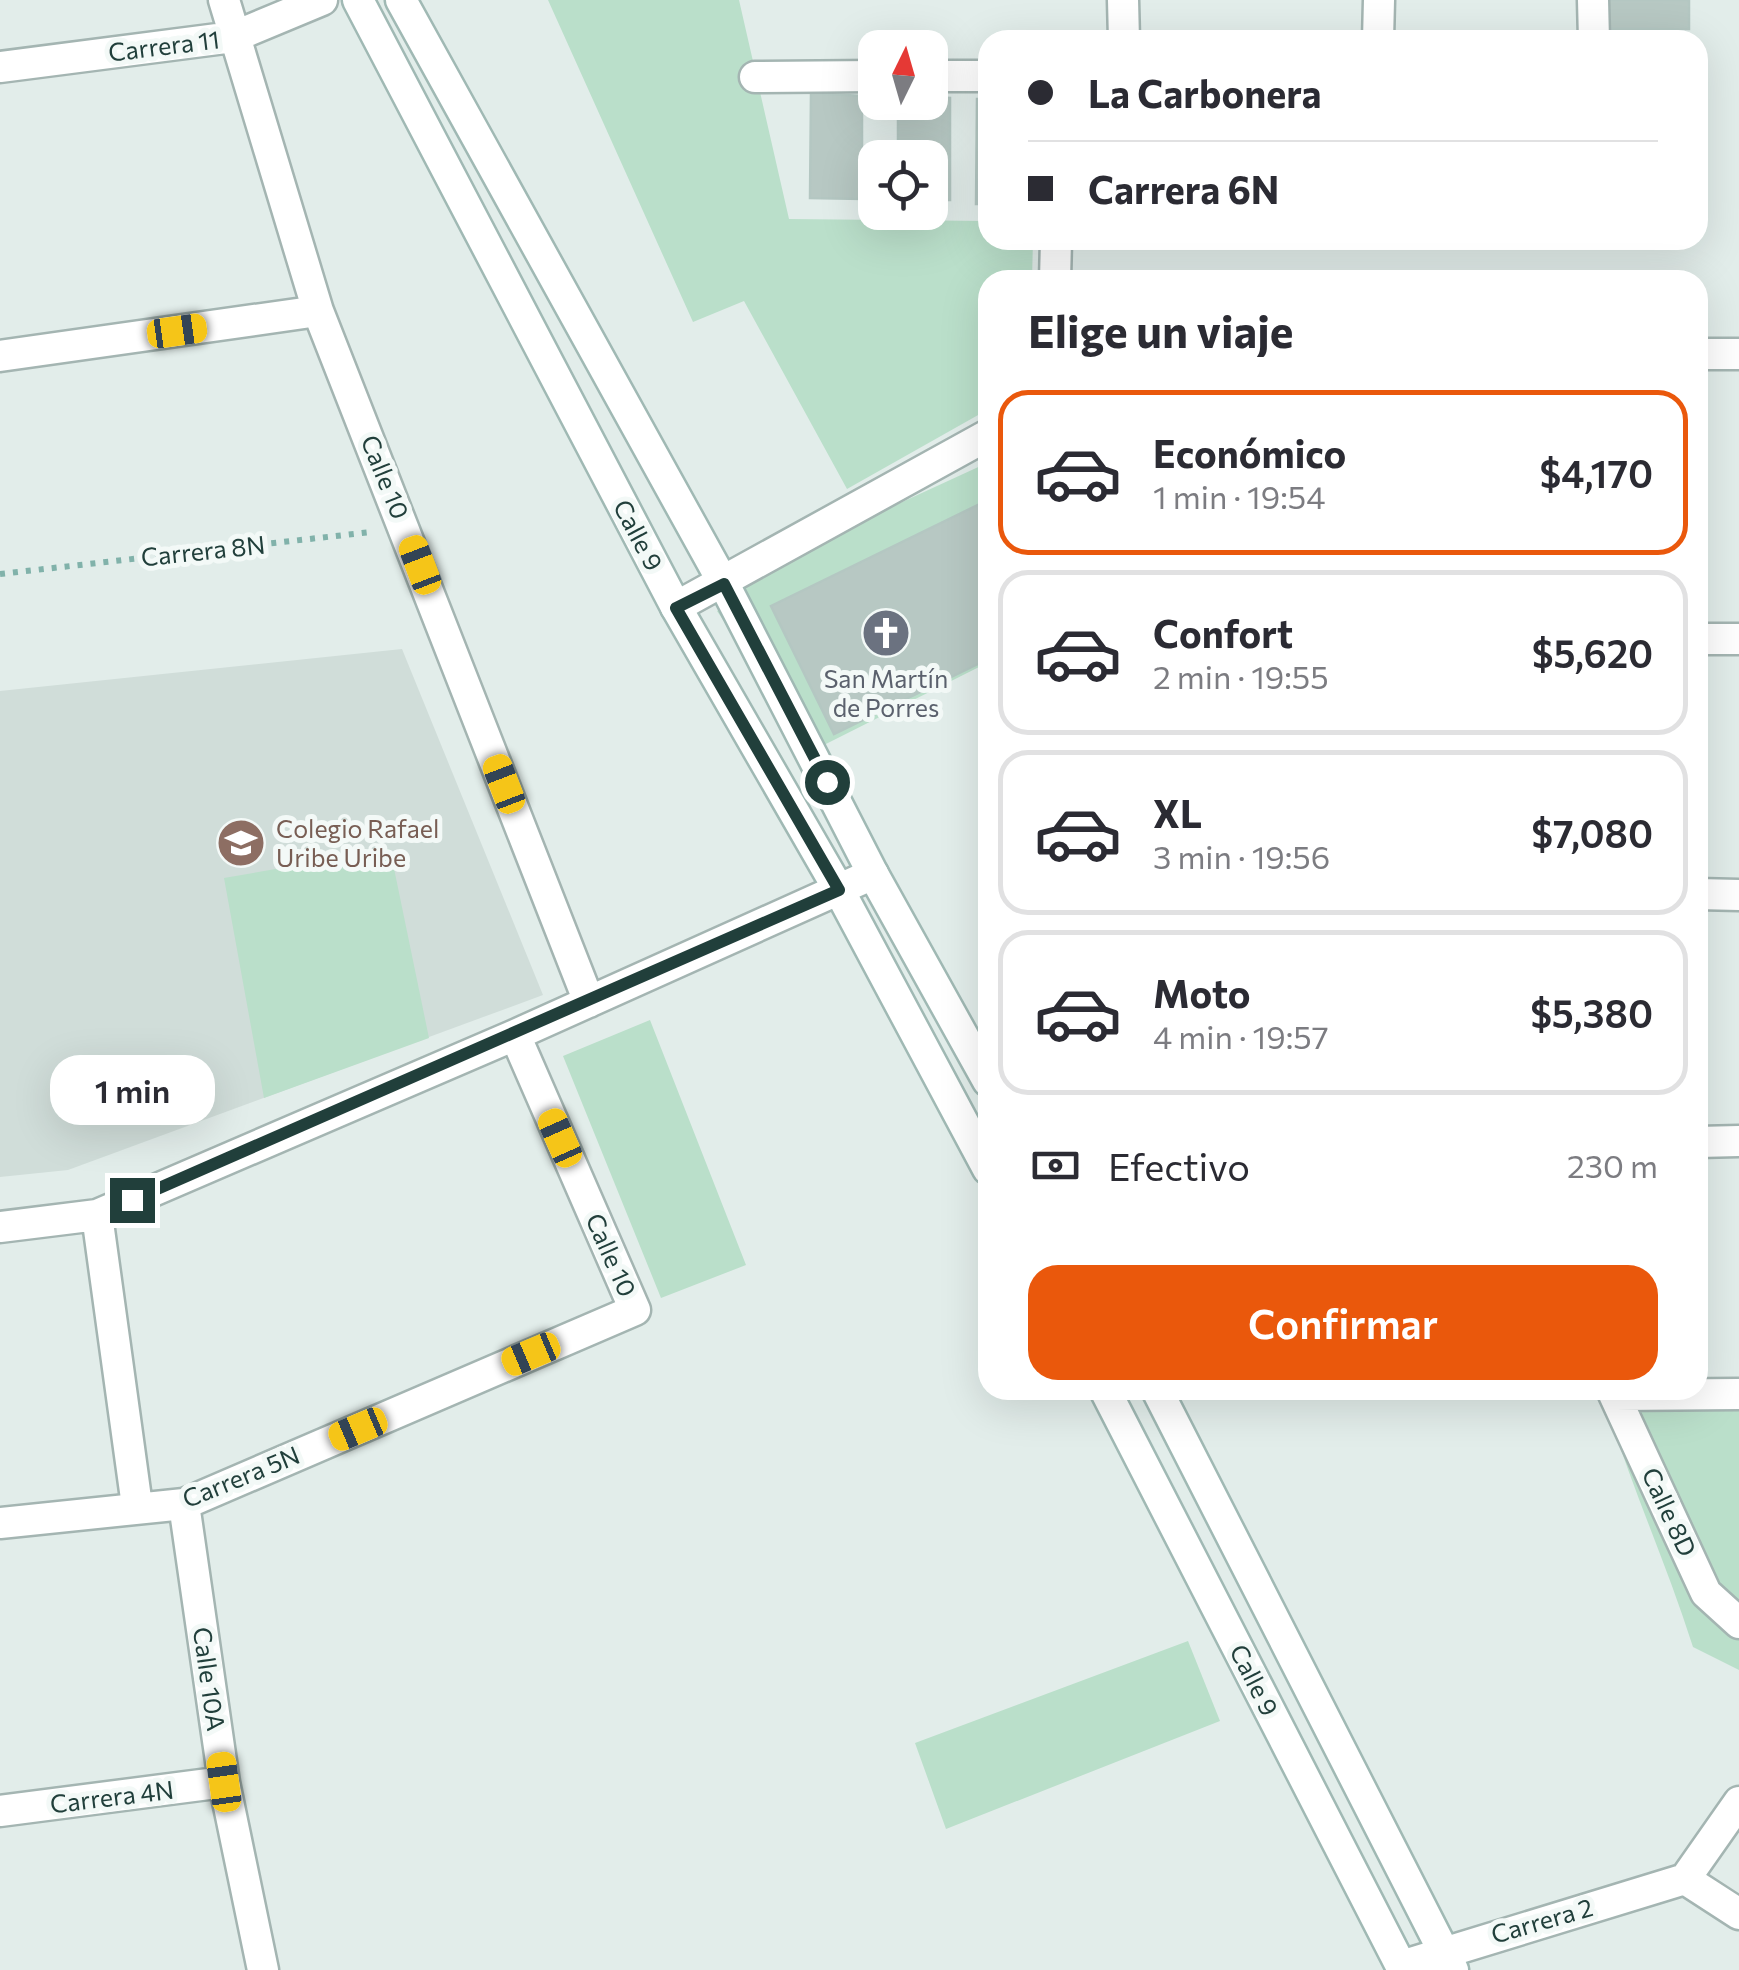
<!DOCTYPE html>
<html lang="es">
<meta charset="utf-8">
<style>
body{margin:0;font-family:Commissioner,sans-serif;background:#f2f2f3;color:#2b2b33;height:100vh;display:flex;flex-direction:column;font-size:38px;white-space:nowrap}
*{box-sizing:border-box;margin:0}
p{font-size:32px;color:#7c7c81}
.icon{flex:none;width:55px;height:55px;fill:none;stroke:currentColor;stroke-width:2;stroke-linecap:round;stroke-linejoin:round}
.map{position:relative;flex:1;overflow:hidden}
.drawer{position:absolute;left:978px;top:270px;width:730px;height:1130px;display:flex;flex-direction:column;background:#fff;border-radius:30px;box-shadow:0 10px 40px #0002}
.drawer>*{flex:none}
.banner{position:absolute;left:978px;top:30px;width:730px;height:220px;border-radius:30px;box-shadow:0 10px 40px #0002;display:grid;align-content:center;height:220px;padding:0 50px;background:#fff}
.needle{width:65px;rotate:5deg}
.buttons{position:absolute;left:858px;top:30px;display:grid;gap:20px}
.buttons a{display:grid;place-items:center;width:90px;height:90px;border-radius:20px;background:#fff;box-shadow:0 10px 40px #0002;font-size:50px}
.end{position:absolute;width:45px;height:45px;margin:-22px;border:12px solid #213f3b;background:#fff;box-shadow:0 0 0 5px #fff}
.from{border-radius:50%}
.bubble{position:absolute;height:70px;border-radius:30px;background:#fff;box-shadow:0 10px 40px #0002;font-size:32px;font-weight:600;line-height:70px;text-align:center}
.car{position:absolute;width:30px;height:60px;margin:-30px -15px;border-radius:12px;box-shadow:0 0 8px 2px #0007;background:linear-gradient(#f5c518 24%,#345 0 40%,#f5c518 0 76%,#345 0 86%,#f5c518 0)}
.banner b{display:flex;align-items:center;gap:35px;height:95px;font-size:38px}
.banner b+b{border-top:2px solid #e1e1e2}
.banner i{width:25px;height:25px;background:#2b2b33}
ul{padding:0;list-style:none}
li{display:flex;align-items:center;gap:30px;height:165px;margin:0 20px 15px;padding:0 30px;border:5px solid #e1e1e2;border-radius:30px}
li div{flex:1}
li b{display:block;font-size:38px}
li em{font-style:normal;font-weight:600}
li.selected{border-color:#ea580c}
li>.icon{width:90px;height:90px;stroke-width:1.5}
h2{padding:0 50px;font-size:45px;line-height:120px}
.pay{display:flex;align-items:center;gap:25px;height:110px;padding:0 50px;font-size:38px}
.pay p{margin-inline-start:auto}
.button{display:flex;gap:20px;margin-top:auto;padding:20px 50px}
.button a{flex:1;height:115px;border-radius:30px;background:#ea580c;color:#fff;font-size:40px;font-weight:600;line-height:115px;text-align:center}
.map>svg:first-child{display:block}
.built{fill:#d0ddd9}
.green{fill:#badfca}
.building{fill:#b7c8c3;stroke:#b4c7c2;stroke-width:2.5}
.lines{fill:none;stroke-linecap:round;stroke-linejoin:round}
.street-casing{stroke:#a4b5b2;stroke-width:35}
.secondary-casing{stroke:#a0b9b4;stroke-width:35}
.path{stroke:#81b2aa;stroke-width:6;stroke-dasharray:5 8;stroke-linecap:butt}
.street{stroke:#fff;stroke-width:30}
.secondary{stroke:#fff;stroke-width:30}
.route{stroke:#213f3b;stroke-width:12}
.labels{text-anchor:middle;stroke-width:10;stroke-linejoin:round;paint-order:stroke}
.street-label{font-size:25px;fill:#213f3b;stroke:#f3f9f7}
.worship-label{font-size:25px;fill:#5b616d;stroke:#f3f9f7}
.education-label{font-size:25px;fill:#785e54;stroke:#f3f9f7;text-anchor:start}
</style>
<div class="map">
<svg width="1739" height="1970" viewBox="0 0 1739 1970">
<rect width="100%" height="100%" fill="#e2edea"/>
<path class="built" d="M402,649L543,995L68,1170L0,1177V691Z"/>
<path class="green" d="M548,0H739L789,219L987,221L988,240H1033L1032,280H988L987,410L847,489L744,301L693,322Z
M987,463V663L812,751L717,611L733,602L724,584Z
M390,849L429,1038L264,1098L224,878Z
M650,1020L746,1265L661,1298L563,1056Z
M1739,1394V1670L1693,1647C1668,1568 1634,1493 1609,1414Z
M1188,1641L1220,1721L946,1829L915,1743Z"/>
<path class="building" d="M1605,0H1689V29H1605Z
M811,93L862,96V199L810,198Z
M930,97L950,98V200H930V158H898V102H930Z
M977,99H988V204H976Z
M988,500V659L834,734L771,606Z"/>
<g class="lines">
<g class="street-casing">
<path id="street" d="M224,0L318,311L589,1002
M1123,0L1124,40
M1593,0L1594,40
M1378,40L1379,0
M0,67L233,37L322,0
M930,76H988
M755,77L875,76
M1055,280L1056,240
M1698,354H1739
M0,356L318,311
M676,607L988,435
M1698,639H1739
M1698,894L1739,895
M1698,1142L1739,1141
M97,1215L137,1506
M0,1227L97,1215L515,1035L873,874
M1612,1390L1706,1593L1739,1623
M1615,1395L1739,1394
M184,1504L224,1782L263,1970
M0,1523L184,1504L635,1310L515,1035
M0,1811L224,1782
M1685,1879L1739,1802
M1685,1879L1739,1914
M1401,1966L1685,1879"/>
</g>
<g class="secondary-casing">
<path id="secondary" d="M358,0L676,607L839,890L988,1169
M401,0L724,584L873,874L988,1081
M1105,1390L1403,1970
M1157,1390L1453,1970"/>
</g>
<path class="path" d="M0,574L371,532"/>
<use href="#street" class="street"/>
<use href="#secondary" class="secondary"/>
</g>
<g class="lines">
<path class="route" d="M132,1200L839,890L676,608L724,584L827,782"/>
</g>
<defs>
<g id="church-disc" transform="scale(2.5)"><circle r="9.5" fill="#6b7280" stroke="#f3f9f7"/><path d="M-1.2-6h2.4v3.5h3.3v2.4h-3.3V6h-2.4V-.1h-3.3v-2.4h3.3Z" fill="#fff"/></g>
<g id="school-disc" transform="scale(2.5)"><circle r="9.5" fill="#8d6e63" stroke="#f3f9f7"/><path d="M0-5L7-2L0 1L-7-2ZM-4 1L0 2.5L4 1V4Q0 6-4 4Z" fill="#fff"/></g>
</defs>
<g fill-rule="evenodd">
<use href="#church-disc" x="886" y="633"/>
<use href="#school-disc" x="241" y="843"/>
</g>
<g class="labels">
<g class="street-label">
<text transform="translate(164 46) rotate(-7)" y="9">Carrera 11</text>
<text transform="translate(385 477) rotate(68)" y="9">Calle 10</text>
<text transform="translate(638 535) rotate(62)" y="9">Calle 9</text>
<text transform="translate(203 551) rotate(-6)" y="9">Carrera 8N</text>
<text transform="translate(611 1255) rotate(66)" y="9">Calle 10</text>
<text transform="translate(241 1477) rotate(-22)" y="9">Carrera 5N</text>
<text transform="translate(1669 1512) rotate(65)" y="9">Calle 8D</text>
<text transform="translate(209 1679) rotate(82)" y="9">Calle 10A</text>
<text transform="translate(1254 1680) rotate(63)" y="9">Calle 9</text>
<text transform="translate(112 1797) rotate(-7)" y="9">Carrera 4N</text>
<text transform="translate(1542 1921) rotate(-16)" y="9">Carrera 2</text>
</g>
<g class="worship-label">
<text x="886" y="688">San Martín<tspan x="886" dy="29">de Porres</tspan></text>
</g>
<g class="education-label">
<text x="276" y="838">Colegio Rafael<tspan x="276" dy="29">Uribe Uribe</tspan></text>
</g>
</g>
</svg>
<div class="buttons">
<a><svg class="needle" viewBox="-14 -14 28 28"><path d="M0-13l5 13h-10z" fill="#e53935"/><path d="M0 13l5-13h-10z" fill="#7c7c81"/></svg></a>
<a><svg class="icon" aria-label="locate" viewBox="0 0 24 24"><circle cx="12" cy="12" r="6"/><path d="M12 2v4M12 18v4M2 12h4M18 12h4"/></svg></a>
</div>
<i class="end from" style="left:827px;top:782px"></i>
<i class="end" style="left:132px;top:1200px"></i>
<div class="bubble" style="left:50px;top:1055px;width:165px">1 min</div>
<i class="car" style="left:177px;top:331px;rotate:82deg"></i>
<i class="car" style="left:420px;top:565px;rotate:339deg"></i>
<i class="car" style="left:504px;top:784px;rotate:339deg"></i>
<i class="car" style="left:560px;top:1138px;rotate:336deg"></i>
<i class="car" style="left:531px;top:1354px;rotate:247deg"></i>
<i class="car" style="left:358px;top:1429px;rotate:247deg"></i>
<i class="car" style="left:224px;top:1782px;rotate:352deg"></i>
<div class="banner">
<b><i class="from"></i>La Carbonera</b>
<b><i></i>Carrera 6N</b>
</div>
<section class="drawer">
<h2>Elige un viaje</h2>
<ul>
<li class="selected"><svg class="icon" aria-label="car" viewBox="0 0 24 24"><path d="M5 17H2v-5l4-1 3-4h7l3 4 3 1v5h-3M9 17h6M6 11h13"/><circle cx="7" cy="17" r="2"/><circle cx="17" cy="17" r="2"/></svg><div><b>Económico</b><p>1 min · 19:54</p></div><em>$4,170</em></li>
<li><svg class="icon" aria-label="car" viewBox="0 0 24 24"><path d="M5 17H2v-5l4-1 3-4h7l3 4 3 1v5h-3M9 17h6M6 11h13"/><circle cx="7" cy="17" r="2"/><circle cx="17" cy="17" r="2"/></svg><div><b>Confort</b><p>2 min · 19:55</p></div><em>$5,620</em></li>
<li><svg class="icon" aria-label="car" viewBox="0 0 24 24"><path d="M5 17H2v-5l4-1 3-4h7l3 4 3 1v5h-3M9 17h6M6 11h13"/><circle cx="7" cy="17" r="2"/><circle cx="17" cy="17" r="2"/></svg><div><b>XL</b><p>3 min · 19:56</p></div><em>$7,080</em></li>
<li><svg class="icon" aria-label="car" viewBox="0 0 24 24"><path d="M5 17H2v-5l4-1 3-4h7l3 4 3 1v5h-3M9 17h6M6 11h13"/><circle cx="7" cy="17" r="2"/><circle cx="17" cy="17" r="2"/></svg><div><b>Moto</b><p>4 min · 19:57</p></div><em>$5,380</em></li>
</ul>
<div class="pay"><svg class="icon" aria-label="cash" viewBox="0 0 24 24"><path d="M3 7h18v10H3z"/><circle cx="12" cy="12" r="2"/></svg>Efectivo<p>230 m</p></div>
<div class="button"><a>Confirmar</a></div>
</section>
</div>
